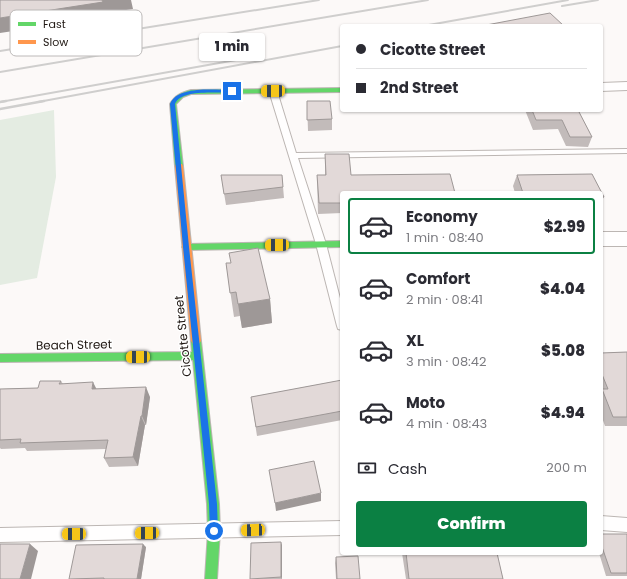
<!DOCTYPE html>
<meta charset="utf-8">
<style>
body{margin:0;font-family:Poppins,sans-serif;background:#f7f7f7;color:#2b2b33;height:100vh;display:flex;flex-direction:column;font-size:15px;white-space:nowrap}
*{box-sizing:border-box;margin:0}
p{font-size:13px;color:#7c7c81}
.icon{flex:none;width:22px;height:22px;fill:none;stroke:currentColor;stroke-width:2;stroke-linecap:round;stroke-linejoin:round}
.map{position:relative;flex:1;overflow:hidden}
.sheet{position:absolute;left:340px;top:191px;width:263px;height:364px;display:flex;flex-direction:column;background:#fff;border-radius:4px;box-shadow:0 1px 3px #0004}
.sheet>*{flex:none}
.guide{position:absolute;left:340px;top:24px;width:263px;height:88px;border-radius:4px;box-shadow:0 1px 3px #0004;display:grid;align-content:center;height:88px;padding:0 16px;background:#fff}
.end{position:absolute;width:18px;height:18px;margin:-9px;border:5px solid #1a73e8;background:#fff;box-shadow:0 0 0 2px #fff}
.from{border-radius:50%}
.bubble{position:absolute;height:28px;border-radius:4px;background:#fff;box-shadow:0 1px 3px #0004;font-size:13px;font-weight:800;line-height:28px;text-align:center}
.car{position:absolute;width:12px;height:24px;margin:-12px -6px;border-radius:5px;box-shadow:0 0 3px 1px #0007;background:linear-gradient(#f5c518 24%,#345 0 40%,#f5c518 0 76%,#345 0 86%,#f5c518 0)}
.guide b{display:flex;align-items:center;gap:14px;height:38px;font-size:15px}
.guide b+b{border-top:1px solid #e1e1e2}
.guide i{width:10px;height:10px;background:#2b2b33}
ul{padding:7px 0 0;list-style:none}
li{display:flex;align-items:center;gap:12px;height:56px;margin:0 8px 6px;padding:0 8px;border:2px solid transparent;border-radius:4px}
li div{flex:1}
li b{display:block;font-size:15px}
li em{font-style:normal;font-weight:800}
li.active{border-color:#0b8043}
li>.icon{width:36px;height:36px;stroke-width:1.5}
.pay{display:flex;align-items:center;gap:10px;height:44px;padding:0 16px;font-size:15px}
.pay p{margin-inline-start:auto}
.action{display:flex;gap:8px;margin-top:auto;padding:8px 16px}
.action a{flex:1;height:46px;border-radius:4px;background:#0b8043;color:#fff;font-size:16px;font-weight:800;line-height:46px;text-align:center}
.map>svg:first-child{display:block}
.green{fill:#e4ece2}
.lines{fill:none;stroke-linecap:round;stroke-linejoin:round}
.lane-casing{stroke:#bcb6b3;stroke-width:2}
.street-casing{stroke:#bcb6b3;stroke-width:2}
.fast-casing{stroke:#bcb6b3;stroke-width:2}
.slow-casing{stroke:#bcb6b3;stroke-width:2}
.lane{fill:#fffefe;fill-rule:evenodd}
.street{fill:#fffefe;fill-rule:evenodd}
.fast{fill:#63d668;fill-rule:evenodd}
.slow{fill:#ff974d;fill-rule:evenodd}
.rail-far1{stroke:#cfcecd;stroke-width:2}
.rail{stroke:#cfcecd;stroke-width:2.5}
.wall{fill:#c2bbba}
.shaded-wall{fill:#9e9897}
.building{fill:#e2d9d8;stroke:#9e9897}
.route{fill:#1a73e8}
.labels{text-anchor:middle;stroke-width:3;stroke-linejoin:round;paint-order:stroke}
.street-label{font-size:12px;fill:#1f1712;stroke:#fff}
.key{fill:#fff;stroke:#bcb9b8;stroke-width:1}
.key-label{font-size:11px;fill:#1f1712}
</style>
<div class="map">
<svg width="627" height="579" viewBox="0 0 627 579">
<rect width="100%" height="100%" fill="#fcf9f8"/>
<path class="green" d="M54,110L56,177L37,278L0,285V120Z"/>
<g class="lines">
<g class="lane-casing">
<path id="lane" d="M270,89H273L277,91L296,153L627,149V153L298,158L326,244L342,306V330L338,329L337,326L316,244L269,91Z
M601,516L627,518V532L601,530Z
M342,521V535L0,542V528Z"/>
</g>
<g class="street-casing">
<path id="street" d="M627,82V90L601,91V83Z
M601,232H627V246H601Z"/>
</g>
<g class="fast-casing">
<path id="fast" d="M342,88V92L191,94L183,97L176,104L183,166L179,168L175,166L170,104C175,95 181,93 191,90Z
M342,241V247L186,250L182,247L186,244Z
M196,337L199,338L201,341L219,504L220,531L217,579H205L208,531L207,504L193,360L0,362V354L192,352L191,341L193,338Z"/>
</g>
<g class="slow-casing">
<path id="slow" d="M176,164H182L183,166L201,341L199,344L196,345L193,344L191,341L175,166Z"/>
</g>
<use href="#lane" class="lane"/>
<use href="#street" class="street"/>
<use href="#fast" class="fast"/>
<use href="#slow" class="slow"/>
<path class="rail-far1" d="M562,6L598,0
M423,26L568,0
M0,51L319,0
M0,72L428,0
M0,102L236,60
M38,102L342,46"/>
<path class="rail" d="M0,102L6,101
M0,109L44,101"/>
</g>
<path class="wall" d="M307,101L332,119V130L308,131Z
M525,110H578L592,137L588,147L566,146L558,129L533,130Z
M325,154L342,193V213L318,214L317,175H325Z
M592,174L604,197L601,202V193H515L513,186L517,175Z
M221,175H282L284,198L226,205Z
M226,263L270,299L272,323L242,328L240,316L234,317Z
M627,352V426H605L601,415V353Z
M342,380V420L257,436L251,397Z
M61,381L63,384L150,397L146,425H145L138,466L109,467L104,458L106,449L27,451L25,448L1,449L0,448V389L38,388Z
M601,534H627V576H606L599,553H601Z
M281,542L282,579H250Z
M146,547L141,579H69Z
M402,553H497L503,579H406Z
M336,557L360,579H336L335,563Z"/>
<path class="shaded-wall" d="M102,0H131L133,9L106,13L107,17L0,33V18Z
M270,299L272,323L242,328L238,304Z
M93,382L98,392L92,389Z
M146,387L150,397L146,425L142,416Z
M141,416L145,425L138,466L133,457Z
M321,493V501L276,511L275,503Z
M281,542L282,545V579L281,577Z
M30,544L38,551L31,579H20Z
M143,544L146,547L141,579H137Z"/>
<path class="building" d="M0,0H102L103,2L0,18Z
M550,13L564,26H481Z
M307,101H330L332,119L307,120Z
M532,110H578L592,137H570L562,120H536Z
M325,154H349L351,175L450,174L455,193H342V203H319L317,175H326Z
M592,174L604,197H601V193H523L517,175Z
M221,175H282L283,187L224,194Z
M258,248L270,299L238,304L236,292L230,293L226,263H231L229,253Z
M627,352V417H613L602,389H608L601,372V353Z
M342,380V411L256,427L251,397Z
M40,381H61L59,384L93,382L92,389L146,387L142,416H141L133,457L104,458L108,440L20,443L21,439L0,440V389L38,388Z
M314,461L321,493L275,503L269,470Z
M601,534H627V573H611L601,544Z
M281,542V577L250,579L251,543Z
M0,544H30L20,579H0Z
M143,544L137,579H104V578L69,579L76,545Z
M406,553H497L503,579H409Z
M358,556L360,579H337L336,557Z"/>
<path class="route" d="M232,90L234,92C219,94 181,88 175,104L189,247L217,504L218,531L217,534L214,536L211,534L210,531L209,504L183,247L170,104C177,85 216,90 232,90Z"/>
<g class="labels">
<g class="street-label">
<text transform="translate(183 336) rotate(-96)" y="4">Cicotte Street</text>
<text transform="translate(74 345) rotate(-1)" y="4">Beach Street</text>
</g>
</g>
<rect x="10" y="10" width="132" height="46" rx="6" class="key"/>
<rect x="18" y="22" width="18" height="4" fill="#63d668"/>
<rect x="18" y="40" width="18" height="4" fill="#ff974d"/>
<g class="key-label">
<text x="43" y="28">Fast</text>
<text x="43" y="46">Slow</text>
</g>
</svg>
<i class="end from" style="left:214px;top:531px"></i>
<i class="end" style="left:232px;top:91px"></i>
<div class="bubble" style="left:199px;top:33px;width:66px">1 min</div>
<i class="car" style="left:273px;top:91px;rotate:269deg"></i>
<i class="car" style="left:277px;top:245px;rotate:269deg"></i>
<i class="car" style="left:138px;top:357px;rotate:269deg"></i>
<i class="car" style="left:253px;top:530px;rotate:268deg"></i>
<i class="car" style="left:147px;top:533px;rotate:269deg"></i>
<i class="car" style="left:74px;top:534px;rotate:269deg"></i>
<div class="guide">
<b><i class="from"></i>Cicotte Street</b>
<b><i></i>2nd Street</b>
</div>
<section class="sheet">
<ul>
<li class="active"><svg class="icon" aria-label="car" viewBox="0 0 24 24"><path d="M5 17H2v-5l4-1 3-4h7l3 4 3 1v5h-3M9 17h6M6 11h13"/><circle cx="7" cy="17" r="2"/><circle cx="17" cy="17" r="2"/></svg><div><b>Economy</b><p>1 min · 08:40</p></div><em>$2.99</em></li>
<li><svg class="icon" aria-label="car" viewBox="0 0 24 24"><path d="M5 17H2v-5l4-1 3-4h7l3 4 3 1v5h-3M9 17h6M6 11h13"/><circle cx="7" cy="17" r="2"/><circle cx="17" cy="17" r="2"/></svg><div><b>Comfort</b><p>2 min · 08:41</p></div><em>$4.04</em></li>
<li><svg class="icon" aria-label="car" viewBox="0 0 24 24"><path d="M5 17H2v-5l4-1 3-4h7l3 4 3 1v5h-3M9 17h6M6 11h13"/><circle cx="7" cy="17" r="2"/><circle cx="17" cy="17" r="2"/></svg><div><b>XL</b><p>3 min · 08:42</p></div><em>$5.08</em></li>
<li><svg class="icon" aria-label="car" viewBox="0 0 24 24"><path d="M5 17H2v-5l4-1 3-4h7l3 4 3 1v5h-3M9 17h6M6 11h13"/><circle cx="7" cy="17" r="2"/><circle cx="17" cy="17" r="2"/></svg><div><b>Moto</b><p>4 min · 08:43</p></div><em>$4.94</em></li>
</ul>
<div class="pay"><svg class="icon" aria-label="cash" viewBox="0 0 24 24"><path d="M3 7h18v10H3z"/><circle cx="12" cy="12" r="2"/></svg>Cash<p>200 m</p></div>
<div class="action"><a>Confirm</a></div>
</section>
</div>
